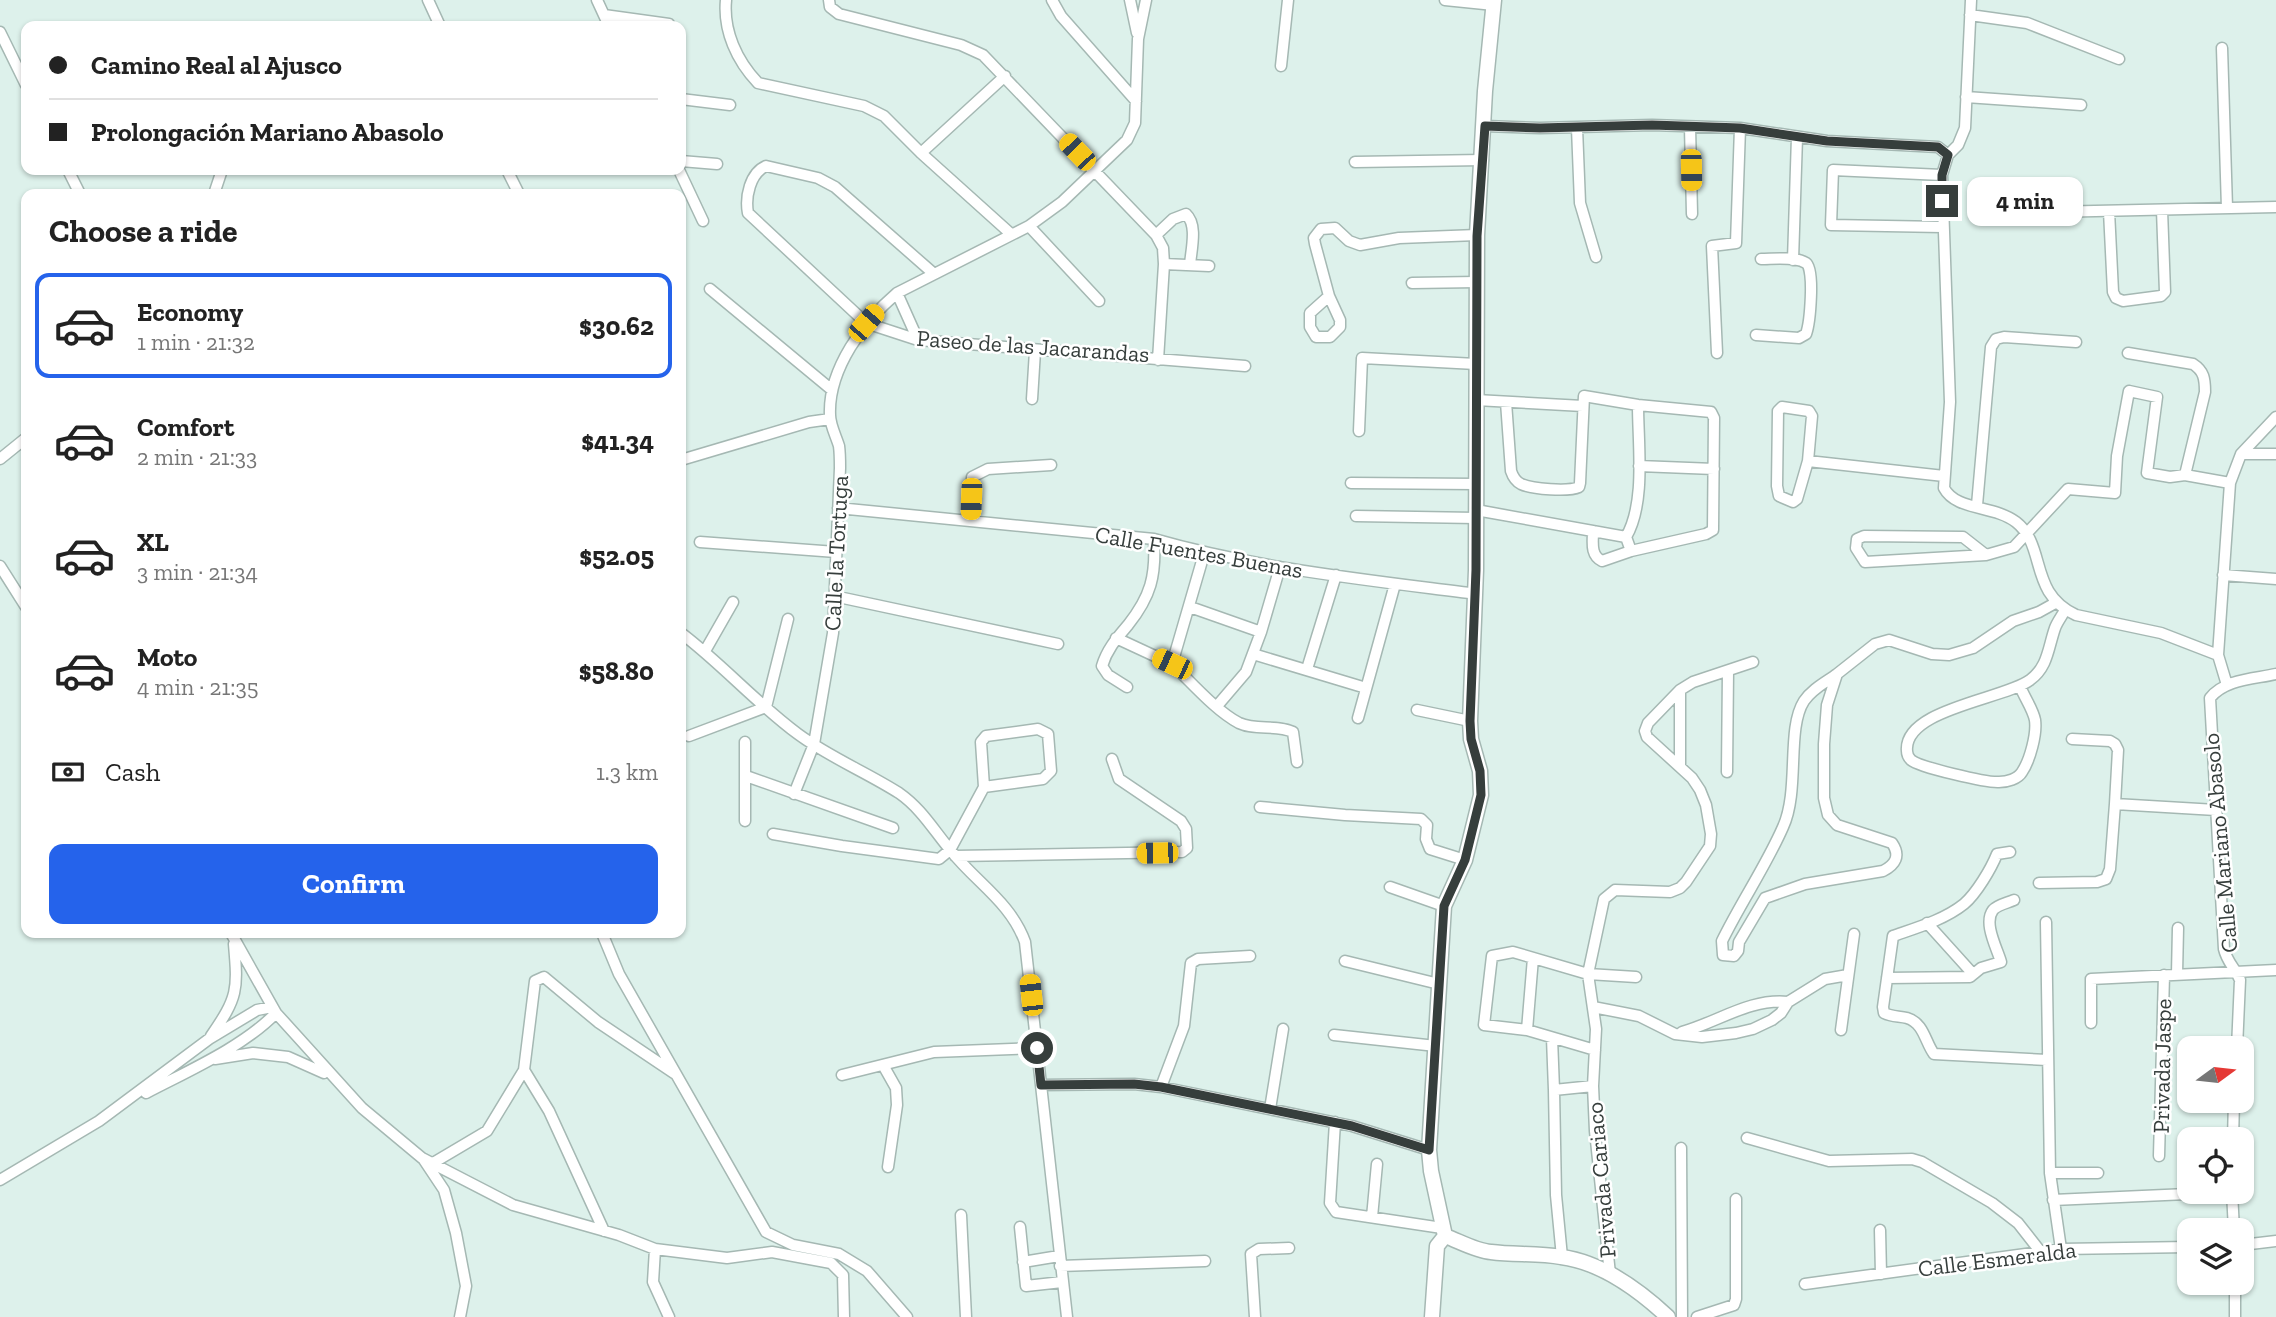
<!DOCTYPE html>
<meta charset="utf-8">
<style>
body{margin:0;font-family:"Zilla Slab",serif;background:#f2f2f2;color:#222;height:100vh;display:flex;flex-direction:column;font-size:26px;white-space:nowrap}
*{box-sizing:border-box;margin:0}
p{font-size:23px;color:#767676}
.icon{flex:none;width:38px;height:38px;fill:none;stroke:currentColor;stroke-width:2;stroke-linecap:round;stroke-linejoin:round}
.map{position:relative;flex:1;overflow:hidden}
.details{position:absolute;left:21px;top:189px;width:665px;height:749px;display:flex;flex-direction:column;background:#fff;border-radius:14px;box-shadow:0 2px 5px #0004}
.details>*{flex:none}
.guide{position:absolute;left:21px;top:21px;width:665px;height:154px;border-radius:14px;box-shadow:0 2px 5px #0004;display:grid;align-content:center;height:154px;padding:0 28px;background:#fff}
.needle{width:46px;rotate:75deg}
.controls{position:absolute;left:2177px;top:1036px;display:grid;gap:14px}
.controls a{display:grid;place-items:center;width:77px;height:77px;border-radius:14px;background:#fff;box-shadow:0 2px 5px #0004;font-size:35px}
.end{position:absolute;width:32px;height:32px;margin:-16px;border:9px solid #363e3c;background:#fff;box-shadow:0 0 0 4px #fff}
.from{border-radius:50%}
.bubble{position:absolute;height:49px;border-radius:14px;background:#fff;box-shadow:0 2px 5px #0004;font-size:23px;font-weight:700;line-height:49px;text-align:center}
.car{position:absolute;width:21px;height:42px;margin:-21px -10px;border-radius:9px;box-shadow:0 0 5px 2px #0007;background:linear-gradient(#f5c518 24%,#345 0 40%,#f5c518 0 76%,#345 0 86%,#f5c518 0)}
.guide b{display:flex;align-items:center;gap:24px;height:66px;font-size:26px}
.guide b+b{border-top:2px solid #e0e0e0}
.guide i{width:18px;height:18px;background:#222}
ul{padding:0;list-style:none}
li{display:flex;align-items:center;gap:21px;height:105px;margin:0 14px 10px;padding:0 14px;border:4px solid transparent;border-radius:14px}
li div{flex:1}
li b{display:block;font-size:26px}
li em{font-style:normal;font-weight:700}
li.on{border-color:#2563eb}
li>.icon{width:63px;height:63px;stroke-width:1.5}
h2{padding:0 28px;font-size:32px;line-height:84px}
.pay{display:flex;align-items:center;gap:18px;height:77px;padding:0 28px;font-size:26px}
.pay p{margin-inline-start:auto}
.primary-button{display:flex;gap:14px;margin-top:auto;padding:14px 28px}
.primary-button a{flex:1;height:80px;border-radius:14px;background:#2563eb;color:#fff;font-size:28px;font-weight:700;line-height:80px;text-align:center}
.map>svg:first-child{display:block}
.lines{fill:none;stroke-linecap:round;stroke-linejoin:round}
.minor-casing{stroke:#a5b8b3;stroke-width:13}
.tertiary-casing{stroke:#a5b8b3;stroke-width:17}
.minor{stroke:#fff;stroke-width:10}
.tertiary{stroke:#fff;stroke-width:14}
.route{stroke:#363e3c;stroke-width:9}
.labels{text-anchor:middle;stroke-width:5;stroke-linejoin:round;paint-order:stroke}
.street-label{font-size:23px;fill:#363e3c;stroke:#fff}
</style>
<div class="map">
<svg width="2276" height="1317" viewBox="0 0 2276 1317">
<rect width="100%" height="100%" fill="#ddf1eb"/>
<g class="lines">
<g class="minor-casing">
<path id="minor" d="M428,0L440,26
M597,0L609,26
M726,0C723,31 737,61 758,83L864,106L884,116L921,153L1011,234
M829,0L830,7L839,14L961,45L983,55L1156,235L1163,248L1164,264L1158,360
M1052,0L1061,16L1136,101
M1130,0L1137,33
M1445,0L1494,5
M604,15L669,24
M1970,15L2027,23L2119,59
M0,32L26,85
M2222,48L2227,208
M1281,66L1288,0
M1966,97L2081,105
M681,99L730,105
M1485,126L1540,128L1652,125L1740,128L1827,141L1938,147L1948,155L1942,175L1950,402L1944,488C1956,511 1994,505 2016,522C2047,546 2028,593 2076,615L2161,633L2218,655L2227,685
M1690,127L1692,214
M1577,128L1580,203L1596,257
M921,153L1005,76
M1948,155L1958,145L1965,128L1971,0
M681,161L717,164
M1355,162L1483,160
M68,170L80,194
M507,170L519,194
M679,170L703,221
M1942,175L1833,170L1831,225L1942,227
M214,194L222,170
M2109,211L2113,292L2116,298L2123,301L2161,296L2165,292L2162,210
M2050,212L2276,207
M1029,226L1099,301
M1156,235L1173,219L1186,214C1198,225 1191,250 1190,265
M1793,260L1797,137
M1164,264L1209,266
M933,273L835,187L818,178L766,166C750,173 745,197 748,213L866,323L918,340L1245,366
M1412,283L1477,282
M710,289L832,390
M897,293L918,340
M1329,296L1310,313V327L1316,337H1330L1340,327V320L1329,296L1315,244L1314,238L1321,229L1335,228L1349,241L1360,245L1399,238L1477,235
M1756,335L1799,338L1806,334C1810,323 1815,269 1806,263C1795,256 1773,259 1761,259
M1717,353L1712,246L1736,243L1740,128
M2128,353L2193,364C2204,371 2205,379 2205,392L2185,475
M1032,399L1035,351
M1476,400L1583,406
M1506,402L1511,471C1513,477 1515,481 1521,484C1532,489 1568,492 1579,487L1580,483L1584,396L1638,405L1711,412L1714,418L1713,530L1706,534L1631,551L1626,537C1646,503 1638,445 1638,405
M1359,431L1362,358L1476,364
M2241,454H2276
M0,459L26,438
M681,460L809,422L830,419
M1808,461L1797,499L1793,502L1779,496L1777,486L1778,411L1782,407L1809,411L1812,416L1808,461L1944,476
M1639,466L1714,469
M1351,483L1476,484
M1977,505L1991,347L1996,339L2004,337L2076,342
M838,508L1154,539C1259,569 1368,580 1476,594
M1476,510L1626,537
M1356,516L1476,518
M970,521L972,477L988,469L1051,465
M1593,531C1593,542 1590,555 1602,561L1631,551
M700,542L836,552
M1204,554L1172,664C1191,682 1216,711 1239,723C1256,731 1276,724 1293,732L1297,762
M1986,555L1963,537L1864,536L1857,539L1856,548L1865,562L1986,555L2014,547L2068,489L2115,493L2117,456L2129,391L2157,397L2147,473L2170,477L2185,475L2230,483
M0,566L26,607
M2223,575L2276,579
M834,596L1058,644
M1190,607L1261,632
M681,633C722,664 756,703 798,734C829,757 866,772 899,793C922,809 934,831 952,852C977,883 1011,903 1025,942L1067,1317
M1116,638L1172,664
M705,651L733,602
M1253,654L1366,688
M2218,655L2230,483L2241,454L2276,417
M1307,669L1336,575
M1837,674C1826,682 1812,689 1804,701C1786,729 1800,790 1783,827C1766,866 1741,902 1722,941L1723,955L1734,956L1738,951L1739,942L1765,898L1805,884L1883,871C1895,865 1901,856 1892,843L1837,825L1828,815L1824,798V744L1827,705L1837,674L1875,644L1889,640L1932,654L1949,655L1973,648L2013,621L2039,612L2057,602
M2020,686C2024,697 2033,709 2035,720C2037,734 2030,760 2022,772C2018,779 2007,782 1999,782C1987,783 1919,767 1911,760C1908,757 1907,754 1907,751C1903,709 2005,699 2030,680C2048,667 2048,648 2055,628C2057,622 2062,616 2065,610
M1127,687L1108,675L1102,666C1107,649 1117,638 1128,625C1151,596 1156,576 1154,539
M1217,706L1246,672L1261,632L1280,567
M1417,710L1470,721
M1358,718L1395,584
M1038,729L1048,734L1051,771L1043,779L984,787L981,742L986,736Z
M689,736L766,707L788,619
M2072,739L2110,741L2115,744L2118,750L2115,804L2216,810
M1680,766V690
M1727,772L1728,671
M746,776L893,828
M794,794L814,744L833,633L840,468C840,461 840,453 839,446C836,436 830,425 830,415C828,369 864,321 897,293L1029,226L1062,202L1127,140L1135,123L1138,39L1146,0
M1260,807L1345,815L1421,819L1427,825L1426,839L1430,849L1465,860
M745,821V742
M773,834L842,846L939,859L950,850L984,787
M2010,852L1997,854C1991,869 1976,894 1964,904C1944,920 1916,928 1893,936L1883,1007L1884,1013C1892,1017 1899,1016 1907,1018C1924,1023 1925,1042 1934,1054L2047,1060
M955,856L1182,852L1187,848L1186,829L1181,821L1119,779L1112,759
M2039,883L2097,882L2106,879L2110,869L2115,804
M1390,887L1444,906
M2046,922L2050,1173L2061,1249
M1927,923L1973,974
M231,933L276,1013L362,1108L422,1158L513,1205L619,1235L655,1249L727,1258L772,1252L831,1263L843,1275L844,1317
M602,933L619,974L766,1232L793,1245L839,1254L867,1271L907,1317
M1345,961L1439,984
M2177,974L2178,928
M1887,978L1970,977L1981,968L2001,962C1997,948 1983,923 1993,910C1997,905 2007,903 2014,900
M1593,1007L1639,1016L1675,1034L1702,1037L1736,1033L1753,1029L1772,1020L1781,1013L1788,1002L1825,979L1848,975
M2091,1023V979L2276,970
M1527,1030L1533,958
M1841,1030L1854,934
M1682,1032C1718,1022 1750,998 1788,1002
M1334,1035L1436,1046
M211,1036C238,997 238,990 234,944
M1552,1038L1554,1090
M2237,1048L2240,980C2235,968 2227,962 2224,949L2210,698C2225,679 2254,679 2276,674
M1595,1050L1527,1030L1484,1025L1492,956L1513,952L1588,974L1636,977
M215,1059L253,1053L288,1057L324,1073
M883,1065L896,1088L897,1105L888,1167
M524,1070L549,1111L604,1231
M842,1075L934,1052L1037,1048
M1041,1085L1134,1084L1161,1087L1352,1126L1429,1150
M1161,1087L1184,1026L1191,963L1198,959L1250,956
M146,1093C188,1071 243,1047 276,1013
M1270,1109L1283,1029
M1335,1122L1330,1203L1336,1212L1442,1228
M1747,1138L1829,1161L1912,1159L1922,1162L1992,1203L2018,1223L2040,1251
M2233,1139L2234,1101
M1681,1148L1682,1317
M2159,1156L2164,975
M424,1160L444,1190L456,1233L466,1286L460,1317
M433,1163L487,1131L524,1070L535,981L544,977L598,1022L674,1073
M2050,1173H2098
M0,1180L99,1121L209,1039L257,1010L272,1007
M2232,1192L2234,1230
M2053,1200L2232,1192
M961,1215L966,1317
M1372,1217L1377,1164
M1020,1227L1026,1286L1062,1282
M1880,1230L1881,1274
M2242,1245L2276,1241
M655,1249L653,1282L669,1317
M1562,1257L1556,1195L1554,1090L1593,1086
M1023,1262L1059,1256
M1060,1266L1205,1261
M1610,1274L1595,1131L1593,1086L1596,1029L1588,974L1604,899L1615,890L1670,892L1680,888L1686,882L1710,846L1711,834L1706,805L1700,790L1692,778L1647,737L1645,731L1648,723L1680,690L1693,682L1753,662
M2235,1283V1317
M1805,1284L2061,1249L2189,1247
M1255,1317L1251,1254L1259,1249L1289,1248
M1697,1317L1734,1305L1736,1299V1199"/>
</g>
<g class="tertiary-casing">
<path id="tertiary" d="M1445,1236L1431,1171L1429,1150L1444,906L1465,860L1481,795L1480,771L1471,739L1470,721L1476,570L1477,235L1485,91L1494,0
M1445,1236C1459,1241 1476,1251 1491,1252C1514,1255 1538,1253 1561,1257C1601,1262 1639,1290 1668,1317
M1432,1317L1437,1246L1445,1236"/>
</g>
<use href="#minor" class="minor"/>
<use href="#tertiary" class="tertiary"/>
</g>
<g class="lines">
<path class="route" d="M1037,1048L1041,1085L1134,1084L1161,1087L1352,1126L1429,1150L1444,906L1465,860L1481,795L1480,771L1471,739L1470,721L1476,570L1477,236L1485,126L1540,128L1652,125L1740,128L1827,141L1938,147L1948,155L1942,175V201"/>
</g>
<g class="labels">
<g class="street-label">
<text transform="translate(1033 346) rotate(4)" y="8">Paseo de las Jacarandas</text>
<text transform="translate(1199 552) rotate(10)" y="8">Calle Fuentes Buenas</text>
<text transform="translate(836 553) rotate(-87)" y="8">Calle la Tortuga</text>
<text transform="translate(2220 843) rotate(-95)" y="8">Calle Mariano Abasolo</text>
<text transform="translate(2162 1066) rotate(-89)" y="8">Privada Jaspe</text>
<text transform="translate(1601 1180) rotate(-95)" y="8">Privada Cariaco</text>
<text transform="translate(1997 1259) rotate(-7)" y="8">Calle Esmeralda</text>
</g>
</g>
</svg>
<div class="controls">
<a><svg class="needle" viewBox="-14 -14 28 28"><path d="M0-13l5 13h-10z" fill="#e53935"/><path d="M0 13l5-13h-10z" fill="#767676"/></svg></a>
<a><svg class="icon" aria-label="locate" viewBox="0 0 24 24"><circle cx="12" cy="12" r="6"/><path d="M12 2v4M12 18v4M2 12h4M18 12h4"/></svg></a>
<a><svg class="icon" aria-label="layers" viewBox="0 0 24 24"><path d="M12 4l9 5-9 5-9-5zM3 14l9 5 9-5"/></svg></a>
</div>
<i class="end from" style="left:1037px;top:1048px"></i>
<i class="end" style="left:1942px;top:201px"></i>
<div class="bubble" style="left:1967px;top:177px;width:116px">4 min</div>
<i class="car" style="left:1077px;top:152px;rotate:316deg"></i>
<i class="car" style="left:1691px;top:170px;rotate:179deg"></i>
<i class="car" style="left:866px;top:323px;rotate:41deg"></i>
<i class="car" style="left:971px;top:499px;rotate:182deg"></i>
<i class="car" style="left:1172px;top:664px;rotate:295deg"></i>
<i class="car" style="left:1157px;top:853px;rotate:269deg"></i>
<i class="car" style="left:1031px;top:995px;rotate:354deg"></i>
<div class="guide">
<b><i class="from"></i>Camino Real al Ajusco</b>
<b><i></i>Prolongación Mariano Abasolo</b>
</div>
<section class="details">
<h2>Choose a ride</h2>
<ul>
<li class="on"><svg class="icon" aria-label="car" viewBox="0 0 24 24"><path d="M5 17H2v-5l4-1 3-4h7l3 4 3 1v5h-3M9 17h6M6 11h13"/><circle cx="7" cy="17" r="2"/><circle cx="17" cy="17" r="2"/></svg><div><b>Economy</b><p>1 min · 21:32</p></div><em>$30.62</em></li>
<li><svg class="icon" aria-label="car" viewBox="0 0 24 24"><path d="M5 17H2v-5l4-1 3-4h7l3 4 3 1v5h-3M9 17h6M6 11h13"/><circle cx="7" cy="17" r="2"/><circle cx="17" cy="17" r="2"/></svg><div><b>Comfort</b><p>2 min · 21:33</p></div><em>$41.34</em></li>
<li><svg class="icon" aria-label="car" viewBox="0 0 24 24"><path d="M5 17H2v-5l4-1 3-4h7l3 4 3 1v5h-3M9 17h6M6 11h13"/><circle cx="7" cy="17" r="2"/><circle cx="17" cy="17" r="2"/></svg><div><b>XL</b><p>3 min · 21:34</p></div><em>$52.05</em></li>
<li><svg class="icon" aria-label="car" viewBox="0 0 24 24"><path d="M5 17H2v-5l4-1 3-4h7l3 4 3 1v5h-3M9 17h6M6 11h13"/><circle cx="7" cy="17" r="2"/><circle cx="17" cy="17" r="2"/></svg><div><b>Moto</b><p>4 min · 21:35</p></div><em>$58.80</em></li>
</ul>
<div class="pay"><svg class="icon" aria-label="cash" viewBox="0 0 24 24"><path d="M3 7h18v10H3z"/><circle cx="12" cy="12" r="2"/></svg>Cash<p>1.3 km</p></div>
<div class="primary-button"><a>Confirm</a></div>
</section>
</div>
